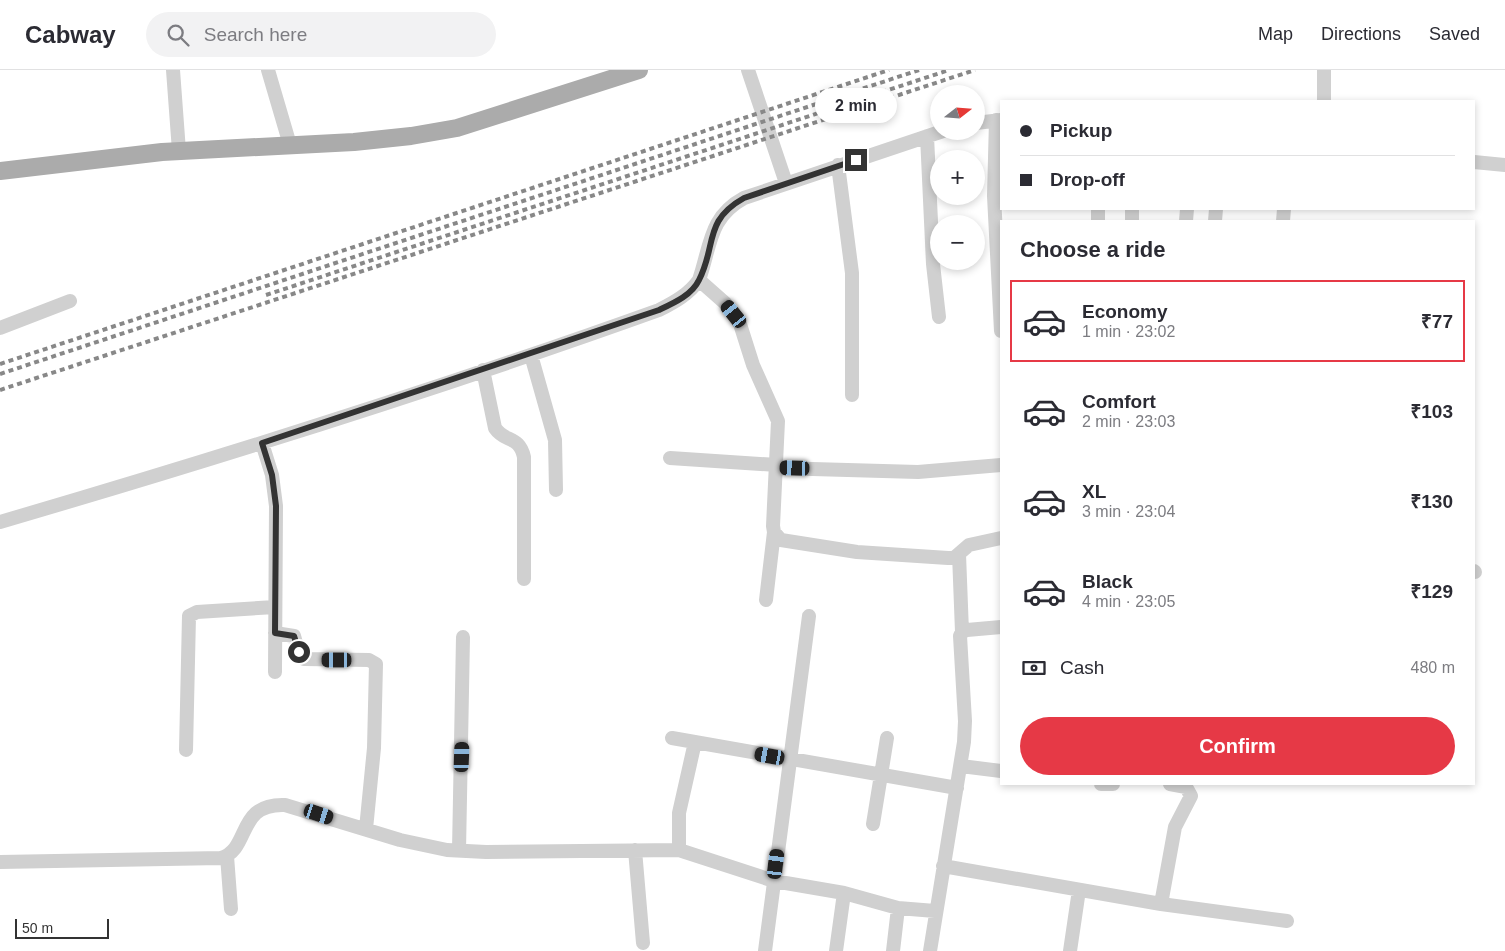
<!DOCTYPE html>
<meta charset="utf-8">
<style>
body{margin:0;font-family:Helvetica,sans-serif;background:#f2f2f3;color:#2b2b33;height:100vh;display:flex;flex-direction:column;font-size:19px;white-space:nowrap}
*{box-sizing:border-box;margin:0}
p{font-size:16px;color:#7c7c81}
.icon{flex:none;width:28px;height:28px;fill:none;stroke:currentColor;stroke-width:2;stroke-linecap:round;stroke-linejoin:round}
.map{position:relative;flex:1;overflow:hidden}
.panel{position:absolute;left:1000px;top:150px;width:475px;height:565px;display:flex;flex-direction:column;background:#fff;border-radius:0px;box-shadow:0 2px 8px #0003}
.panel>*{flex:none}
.banner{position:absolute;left:1000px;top:30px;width:475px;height:110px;border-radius:0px;box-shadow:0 2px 8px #0003;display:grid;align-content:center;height:110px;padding:0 20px;background:#fff}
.needle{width:32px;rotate:73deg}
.fabs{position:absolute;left:930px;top:15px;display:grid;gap:10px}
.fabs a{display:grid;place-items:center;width:55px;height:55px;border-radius:50%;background:#fff;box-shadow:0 2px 8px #0003;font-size:25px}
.scale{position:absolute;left:15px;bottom:12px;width:94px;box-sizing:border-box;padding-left:5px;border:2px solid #333;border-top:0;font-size:14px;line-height:18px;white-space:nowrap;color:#333;-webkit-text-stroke:4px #fff;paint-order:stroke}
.end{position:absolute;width:22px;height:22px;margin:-11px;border:6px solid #333;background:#fff;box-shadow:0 0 0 2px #fff}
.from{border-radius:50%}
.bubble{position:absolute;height:35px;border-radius:18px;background:#fff;box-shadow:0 2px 8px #0003;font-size:16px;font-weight:600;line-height:35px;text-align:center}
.car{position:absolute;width:15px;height:30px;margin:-15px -8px;border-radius:6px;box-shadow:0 0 4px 1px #0007;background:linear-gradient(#222 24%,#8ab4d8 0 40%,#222 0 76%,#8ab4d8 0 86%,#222 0)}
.banner b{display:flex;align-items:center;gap:18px;height:48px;font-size:19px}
.banner b+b{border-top:1px solid #e1e1e2}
.banner i{width:12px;height:12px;background:#2b2b33}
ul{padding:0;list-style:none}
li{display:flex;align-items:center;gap:15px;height:82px;margin:0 10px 8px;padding:0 10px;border:2px solid transparent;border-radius:0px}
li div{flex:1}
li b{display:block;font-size:19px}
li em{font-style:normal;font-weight:600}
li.on{border-color:#e63946}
li>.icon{width:45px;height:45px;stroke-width:1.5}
h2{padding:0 20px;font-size:22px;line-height:60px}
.pay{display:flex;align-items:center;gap:12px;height:55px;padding:0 20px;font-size:19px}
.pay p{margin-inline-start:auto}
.cta{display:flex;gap:10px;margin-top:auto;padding:10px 20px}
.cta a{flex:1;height:58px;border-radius:30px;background:#e63946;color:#fff;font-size:20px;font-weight:600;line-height:58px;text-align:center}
header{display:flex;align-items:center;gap:30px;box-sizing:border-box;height:70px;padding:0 25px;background:#fff;border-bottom:1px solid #e1e1e2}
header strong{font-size:24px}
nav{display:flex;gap:28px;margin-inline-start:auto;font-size:18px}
.search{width:350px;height:45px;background:#f2f2f3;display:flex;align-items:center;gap:12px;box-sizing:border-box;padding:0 18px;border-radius:28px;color:#7c7c81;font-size:19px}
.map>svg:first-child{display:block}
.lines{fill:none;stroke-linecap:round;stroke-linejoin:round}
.minor{stroke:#d0d0d0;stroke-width:14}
.major{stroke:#ababab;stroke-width:18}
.rail{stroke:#888;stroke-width:4;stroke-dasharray:5 4;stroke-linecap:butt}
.route{stroke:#333;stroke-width:6}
</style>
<header>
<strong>Cabway</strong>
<div class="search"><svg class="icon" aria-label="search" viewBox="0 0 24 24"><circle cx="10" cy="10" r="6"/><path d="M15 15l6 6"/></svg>Search here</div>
<nav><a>Map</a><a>Directions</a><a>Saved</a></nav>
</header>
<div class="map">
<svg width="1505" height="881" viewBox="0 0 1505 881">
<rect width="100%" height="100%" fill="#fff"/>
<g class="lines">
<path class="minor" d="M173,0L179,81
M268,0L290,75
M748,0L786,113
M1324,0V31
M996,50L994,126L1001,261
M976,53L1001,50
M927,66L933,194L939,247
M1474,92L1505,95
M838,95L852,203V325
M1098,139V151
M1132,139V151
M1186,151L1187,139
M1215,151L1216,139
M1283,151L1284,139
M699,210L725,233L740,254L753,295L778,351L773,456L774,462L781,470L857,482L948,488H954L969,475L1001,468
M0,258L70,231
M531,285L555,370L556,420
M483,300L495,358C505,373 519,365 524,387V509
M262,373L272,405L276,436L275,602
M670,388L777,395
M777,398L918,402L1001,395
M0,452C222,387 442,318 659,240C675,232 689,224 699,210C711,175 709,147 744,128L943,61
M959,484L962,562
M1474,501L1475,502
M766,530L774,462
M275,563L294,566L300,587L304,589L369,590L376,594L374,678L366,759
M672,668L957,718
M186,680L189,546L197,542L275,537
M961,696L1001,701
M1101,714H1113
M873,754L887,668
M635,780L643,873
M679,780V743L695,672
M459,781L463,567
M227,786L231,839
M0,792L221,788C251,779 236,733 285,735L400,770L447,780L486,782L679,780L774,811L844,823L898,838L935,841
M943,796L1161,834L1287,851
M1161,834L1175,757L1191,726L1186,717L1170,714
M765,881L809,546
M836,881L844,823
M893,881L898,838
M930,881L964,672L965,651L960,566L962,562L967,560L1001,557
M1070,881L1079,820"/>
<path class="major" d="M0,101L162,82L354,72L411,66L457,58L639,0"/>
<path class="rail" d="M266,225L949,0
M0,294L889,0
M0,304L919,0
M0,320L975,0"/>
</g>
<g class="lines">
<path class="route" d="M299,582L294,566L275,563L276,436L272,405L262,373L659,240C674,233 692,225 699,210C717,175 703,151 744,128L856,90"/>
</g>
</svg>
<div class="fabs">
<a><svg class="needle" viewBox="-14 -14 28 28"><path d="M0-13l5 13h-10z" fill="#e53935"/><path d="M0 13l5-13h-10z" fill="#7c7c81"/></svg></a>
<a>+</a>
<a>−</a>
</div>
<div class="scale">50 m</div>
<i class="end from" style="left:299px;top:582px"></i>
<i class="end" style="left:856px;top:90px"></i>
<div class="bubble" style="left:815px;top:18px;width:82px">2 min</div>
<i class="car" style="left:734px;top:244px;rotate:321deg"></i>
<i class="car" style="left:795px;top:398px;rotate:272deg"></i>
<i class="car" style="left:337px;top:590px;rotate:270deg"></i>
<i class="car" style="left:770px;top:686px;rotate:280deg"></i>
<i class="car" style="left:462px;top:687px;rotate:2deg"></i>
<i class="car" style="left:319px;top:744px;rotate:108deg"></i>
<i class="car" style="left:776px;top:794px;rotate:7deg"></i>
<div class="banner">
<b><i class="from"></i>Pickup</b>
<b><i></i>Drop-off</b>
</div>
<section class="panel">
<h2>Choose a ride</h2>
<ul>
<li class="on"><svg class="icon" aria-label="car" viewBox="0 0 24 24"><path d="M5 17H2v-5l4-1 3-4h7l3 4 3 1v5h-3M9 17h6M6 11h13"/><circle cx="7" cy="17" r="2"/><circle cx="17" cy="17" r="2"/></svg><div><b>Economy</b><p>1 min · 23:02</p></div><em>₹77</em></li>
<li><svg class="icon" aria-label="car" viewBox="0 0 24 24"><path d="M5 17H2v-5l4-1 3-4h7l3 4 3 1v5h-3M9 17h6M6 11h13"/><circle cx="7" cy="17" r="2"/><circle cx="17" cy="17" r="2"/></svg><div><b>Comfort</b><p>2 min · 23:03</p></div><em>₹103</em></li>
<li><svg class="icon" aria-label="car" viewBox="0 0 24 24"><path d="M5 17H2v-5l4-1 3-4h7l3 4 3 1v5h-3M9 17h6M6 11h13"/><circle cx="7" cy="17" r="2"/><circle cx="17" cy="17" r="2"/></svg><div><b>XL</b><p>3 min · 23:04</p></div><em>₹130</em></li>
<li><svg class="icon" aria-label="car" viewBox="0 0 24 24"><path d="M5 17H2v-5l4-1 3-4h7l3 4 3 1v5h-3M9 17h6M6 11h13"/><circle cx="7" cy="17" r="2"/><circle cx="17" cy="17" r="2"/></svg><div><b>Black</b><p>4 min · 23:05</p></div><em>₹129</em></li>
</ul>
<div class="pay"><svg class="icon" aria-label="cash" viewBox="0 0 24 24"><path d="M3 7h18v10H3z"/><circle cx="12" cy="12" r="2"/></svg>Cash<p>480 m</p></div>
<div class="cta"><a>Confirm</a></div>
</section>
</div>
